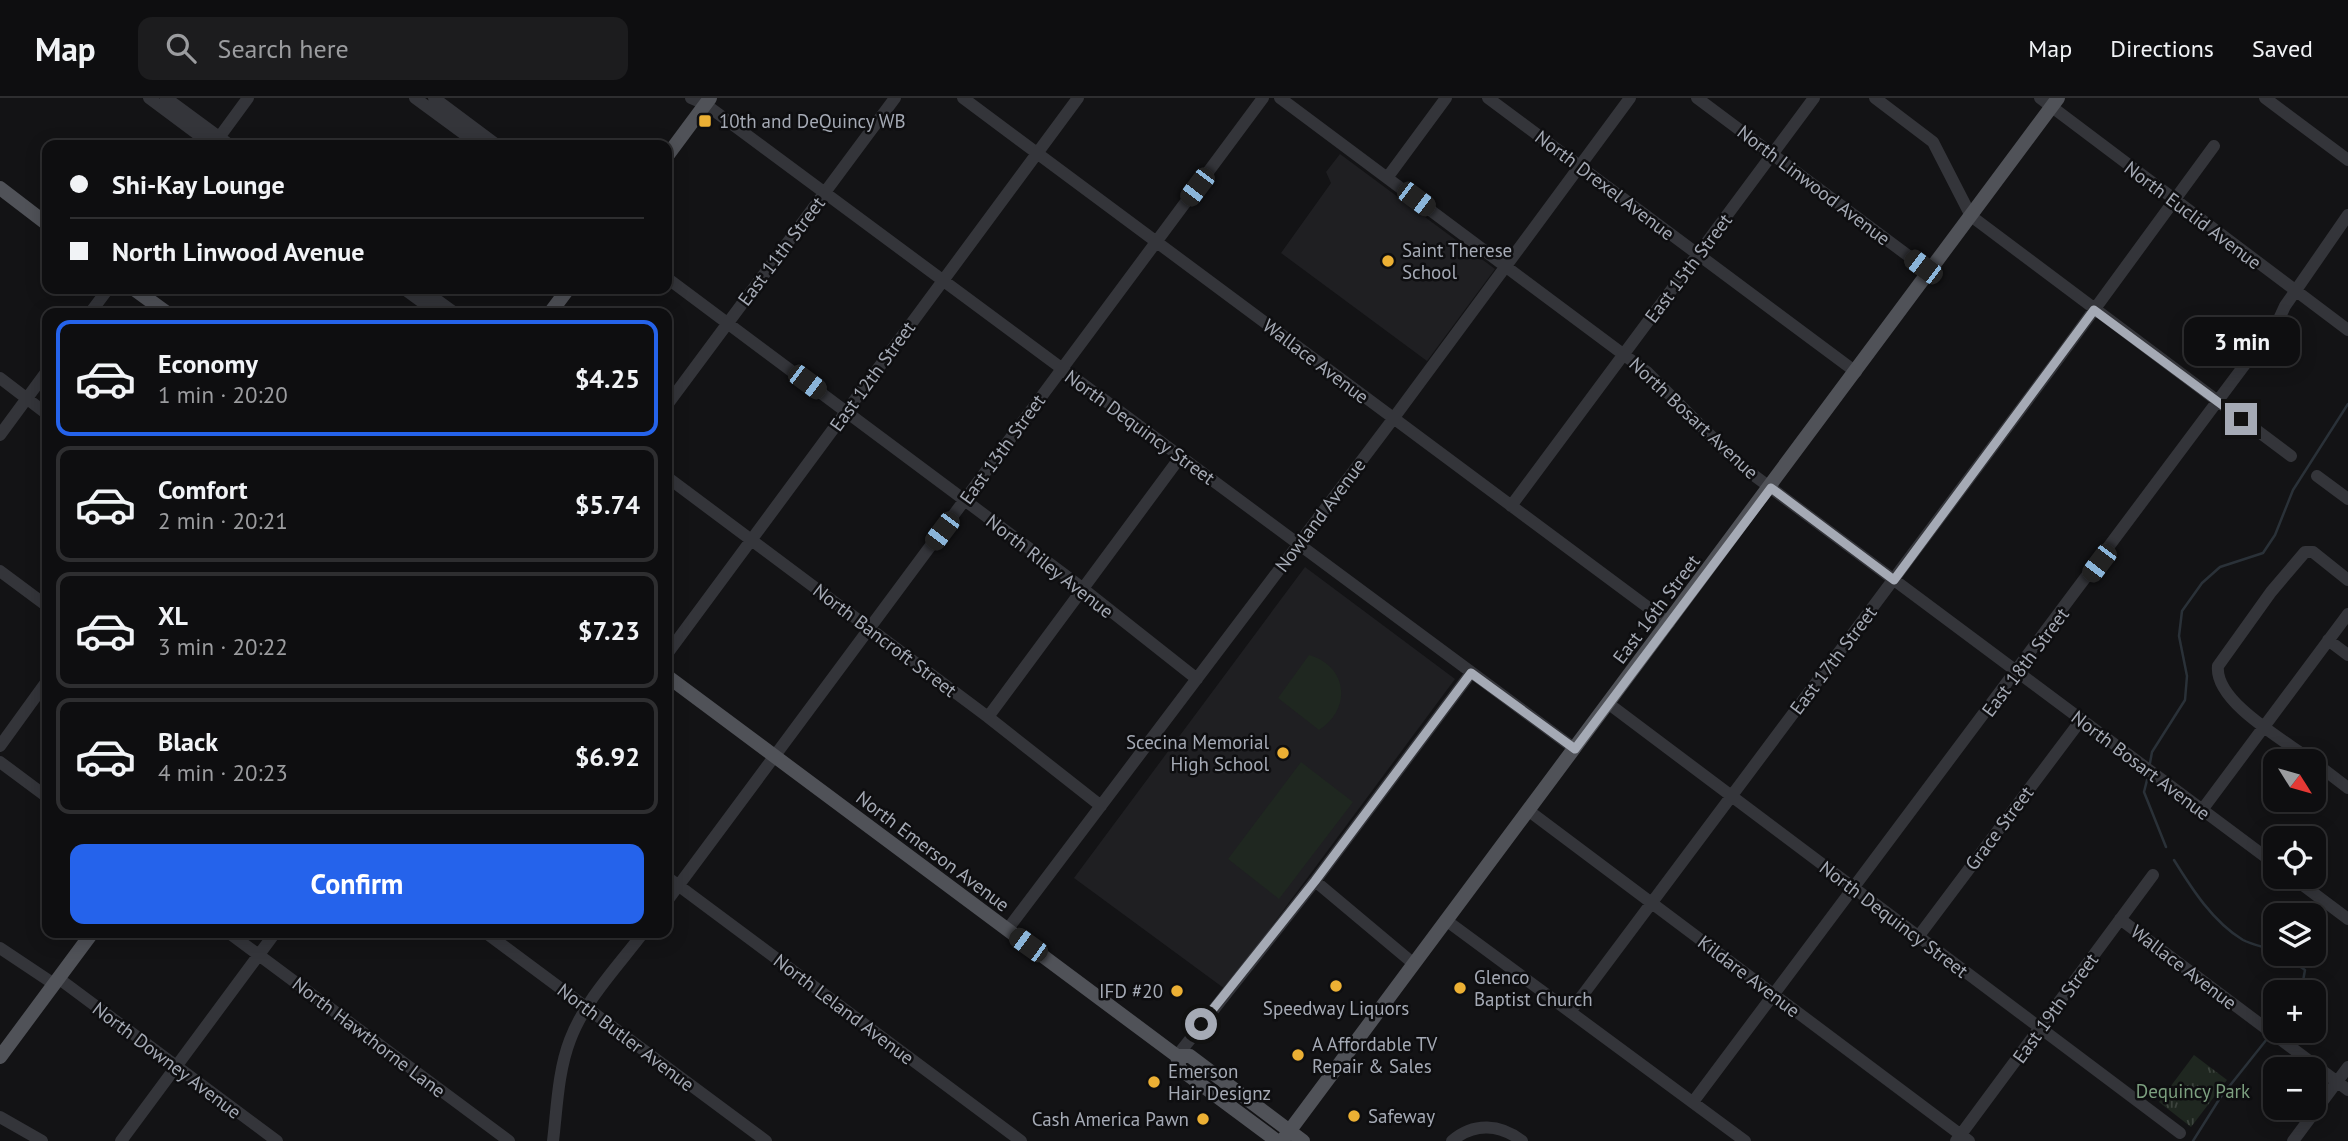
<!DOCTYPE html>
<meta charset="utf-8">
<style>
body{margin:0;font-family:"PT Sans",sans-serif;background:#1c1c1e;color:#f1f3f6;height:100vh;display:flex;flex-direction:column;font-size:26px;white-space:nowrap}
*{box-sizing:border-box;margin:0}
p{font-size:23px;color:#9b9c9f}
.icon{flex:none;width:38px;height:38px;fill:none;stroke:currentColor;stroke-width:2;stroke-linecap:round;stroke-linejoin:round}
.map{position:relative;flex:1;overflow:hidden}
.drawer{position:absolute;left:42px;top:210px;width:630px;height:630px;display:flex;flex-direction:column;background:#0e0e10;border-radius:14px;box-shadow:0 4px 18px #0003,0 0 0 2px #2e2e30}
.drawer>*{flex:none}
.hud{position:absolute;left:42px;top:42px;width:630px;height:154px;border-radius:14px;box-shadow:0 4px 18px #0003,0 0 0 2px #2e2e30;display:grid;align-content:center;height:154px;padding:0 28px;background:#0e0e10}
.needle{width:46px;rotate:127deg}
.buttons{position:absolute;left:2263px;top:651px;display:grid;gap:14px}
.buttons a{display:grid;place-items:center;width:63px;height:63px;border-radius:14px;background:#0e0e10;box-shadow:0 4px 18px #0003,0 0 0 2px #2e2e30;font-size:35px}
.end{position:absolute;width:32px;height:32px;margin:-16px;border:9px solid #a5aab5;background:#111;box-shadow:0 0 0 4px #111}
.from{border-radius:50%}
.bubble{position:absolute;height:49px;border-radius:14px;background:#0e0e10;box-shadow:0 4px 18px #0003,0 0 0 2px #2e2e30;font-size:23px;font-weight:800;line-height:49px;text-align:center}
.car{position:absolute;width:21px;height:42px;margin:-21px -10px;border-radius:9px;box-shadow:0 0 5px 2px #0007;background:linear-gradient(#222 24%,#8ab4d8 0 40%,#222 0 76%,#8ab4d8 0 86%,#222 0)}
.hud b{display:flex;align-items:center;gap:24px;height:66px;font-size:26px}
.hud b+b{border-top:2px solid #2e2e30}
.hud i{width:18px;height:18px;background:#f1f3f6}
ul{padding:12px 0 0;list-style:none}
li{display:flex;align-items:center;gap:21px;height:116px;margin:0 14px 10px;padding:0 14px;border:4px solid #2e2e30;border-radius:14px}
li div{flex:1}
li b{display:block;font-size:26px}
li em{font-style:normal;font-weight:800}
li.selected{border-color:#2563eb}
li>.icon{width:63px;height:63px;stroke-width:1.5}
.button{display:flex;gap:14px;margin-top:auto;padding:14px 28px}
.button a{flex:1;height:80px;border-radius:14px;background:#2563eb;color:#fff;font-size:28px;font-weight:800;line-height:80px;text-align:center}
header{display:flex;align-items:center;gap:42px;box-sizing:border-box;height:98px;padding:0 35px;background:#0e0e10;border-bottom:2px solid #2e2e30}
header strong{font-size:33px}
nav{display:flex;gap:38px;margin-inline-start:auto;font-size:24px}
.search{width:490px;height:63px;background:#1c1c1e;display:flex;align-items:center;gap:18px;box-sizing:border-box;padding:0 24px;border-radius:14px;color:#9b9c9f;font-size:26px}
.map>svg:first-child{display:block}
.built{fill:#1f1f22}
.park{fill:url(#park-tufts)}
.pitch{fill:#1f2720}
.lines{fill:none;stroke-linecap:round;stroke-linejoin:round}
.stream{stroke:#2a3138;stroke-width:2.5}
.minor{stroke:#34353a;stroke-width:12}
.major{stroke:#505258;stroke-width:14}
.route{stroke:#a5aab5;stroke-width:9}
.poi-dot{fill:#ecb034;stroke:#0e0e10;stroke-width:2.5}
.labels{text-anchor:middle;stroke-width:5;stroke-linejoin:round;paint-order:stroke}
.poi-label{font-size:19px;fill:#a5aab5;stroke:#0e0e10;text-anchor:start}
.street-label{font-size:19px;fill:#a5aab5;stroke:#0e0e10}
.park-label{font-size:19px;fill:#7c9f7f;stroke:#0e0e10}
</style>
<header>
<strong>Map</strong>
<div class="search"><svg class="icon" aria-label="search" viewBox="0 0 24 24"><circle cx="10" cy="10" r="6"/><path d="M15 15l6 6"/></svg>Search here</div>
<nav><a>Map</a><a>Directions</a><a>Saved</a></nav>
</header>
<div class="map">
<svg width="2348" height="1043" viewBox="0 0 2348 1043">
<defs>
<pattern id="park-tufts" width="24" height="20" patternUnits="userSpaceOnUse" patternTransform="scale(1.75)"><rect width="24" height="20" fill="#1f2720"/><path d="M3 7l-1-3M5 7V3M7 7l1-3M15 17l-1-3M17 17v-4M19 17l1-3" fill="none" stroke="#3d443e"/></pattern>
</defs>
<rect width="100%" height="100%" fill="#131315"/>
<path class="built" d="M1340,56L1495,171L1427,263L1281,155L1331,85L1326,74Z
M1305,469L1455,581L1225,891L1074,780Z"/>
<path class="park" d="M2194,957L2227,982L2191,1029L2159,1004Z"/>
<path class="pitch" d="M1309,557C1348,568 1352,611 1319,632L1278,600Z
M1301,664L1353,704L1279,801L1228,761Z"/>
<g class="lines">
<path class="stream" d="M2150,665L2152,654L2185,602L2187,578L2179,538L2182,513L2202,485L2220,469L2263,455L2275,437L2293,392L2348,306
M2147,682L2144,694L2166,749
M2174,762C2192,791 2213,824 2243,842C2253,847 2265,849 2275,853
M2282,856L2305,872L2301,894
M2193,1043L2220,1000L2267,941"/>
<path class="minor" d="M149,0L212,47
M166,0L230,47
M415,0L479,47
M434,0L497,47
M691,0L705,6L1575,651
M963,0L1669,525
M1280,0L1647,274L1740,367L2275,766
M1488,0L1856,274
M1697,0L1930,174
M1875,0L1933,44L1971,118L2291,358
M2040,0L2348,232
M2265,0L2348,62
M215,45L248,0
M1387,80L1446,0
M667,180L1073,483L1197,581
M404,191L437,215
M422,191L455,215
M90,215L108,191
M0,280L47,316
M667,307L895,0
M0,337L47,273
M2317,378L2348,401
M667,379L988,619L1101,708
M1511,408L1814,0
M0,473L47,508
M2328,542L2348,557
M667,556L1078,0
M1609,606L2180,1035
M988,619L1181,358
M0,648L47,583
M2312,663C2286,643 2214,604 2218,568L2271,494L2305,454H2313L2348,482
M0,664L47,699
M2314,664L2348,690
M2202,712L2348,516
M1529,713L1969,1043
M667,779L1021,1043
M2292,779L2348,821
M1315,783L1414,866
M667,803L1263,0
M2120,821L2348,992
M1447,823L1745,1043
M1007,832L1393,321L1630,0
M229,835L509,1043
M486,835L766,1043
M1918,839L2081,622
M0,850L54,886
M58,880L277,1043
M1570,914L2056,264L2214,48
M1177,958L1315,783L1471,575
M1693,1004L2258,249L2273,234L2285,208L2348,117
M0,1019L42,1043
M121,1043L275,835
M553,1043C557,1010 558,973 570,942C585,902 618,868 643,835
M1452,1043C1474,1024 1500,1026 1522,1043
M1956,1043L2153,777
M2293,1043L2348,969"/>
<path class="major" d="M667,58L710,0
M0,90L47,126
M134,191L167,215
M550,215L568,191
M667,578L1177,958H1190L1303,1043
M1177,958L1180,971L1277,1043
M0,959L92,835
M1282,1043L2058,0"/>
</g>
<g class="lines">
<path class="route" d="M1201,926L1315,783L1471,575L1575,651L1771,390L1894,482L2094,212L2241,321"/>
</g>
<g class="poi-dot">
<rect x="698" y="16" width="14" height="14" rx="3.5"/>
<circle cx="1388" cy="163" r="7"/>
<circle cx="1283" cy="655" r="7"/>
<circle cx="1336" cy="888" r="7"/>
<circle cx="1460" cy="890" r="7"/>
<circle cx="1177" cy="893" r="7"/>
<circle cx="1298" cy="957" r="7"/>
<circle cx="1154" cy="984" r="7"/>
<circle cx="1354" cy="1018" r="7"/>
<circle cx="1203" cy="1021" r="7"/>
</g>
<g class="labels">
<g class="poi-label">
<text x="719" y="30">10th and DeQuincy WB</text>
<text x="1402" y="159">Saint Therese<tspan x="1402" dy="22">School</tspan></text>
<text x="1269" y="651" text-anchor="end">Scecina Memorial<tspan x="1269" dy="22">High School</tspan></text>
<text x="1474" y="886">Glenco<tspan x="1474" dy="22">Baptist Church</tspan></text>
<text x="1163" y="900" text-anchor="end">IFD #20</text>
<text x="1336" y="917" text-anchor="middle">Speedway Liquors</text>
<text x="1312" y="953">A Affordable TV<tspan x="1312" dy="22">Repair &amp; Sales</tspan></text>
<text x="1168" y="980">Emerson<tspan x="1168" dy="22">Hair Designz</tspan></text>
<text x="1368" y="1025">Safeway</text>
<text x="1189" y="1028" text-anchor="end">Cash America Pawn</text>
</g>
<g class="street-label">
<text transform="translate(1605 87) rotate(37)" y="7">North Drexel Avenue</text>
<text transform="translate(1814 87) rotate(37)" y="7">North Linwood Avenue</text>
<text transform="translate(2193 117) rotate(37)" y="7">North Euclid Avenue</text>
<text transform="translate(781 153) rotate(-53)" y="7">East 11th Street</text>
<text transform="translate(1688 170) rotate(-53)" y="7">East 15th Street</text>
<text transform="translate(1316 263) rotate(37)" y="7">Wallace Avenue</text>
<text transform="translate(872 278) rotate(-54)" y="7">East 12th Street</text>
<text transform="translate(1694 320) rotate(43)" y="7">North Bosart Avenue</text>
<text transform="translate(1140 329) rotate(36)" y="7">North Dequincy Street</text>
<text transform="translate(1002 351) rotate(-54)" y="7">East 13th Street</text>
<text transform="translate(1320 417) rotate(-53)" y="7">Nowland Avenue</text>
<text transform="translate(1050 468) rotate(38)" y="7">North Riley Avenue</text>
<text transform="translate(1656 511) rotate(-53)" y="7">East 16th Street</text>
<text transform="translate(885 542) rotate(37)" y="7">North Bancroft Street</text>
<text transform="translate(1833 562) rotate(-53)" y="7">East 17th Street</text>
<text transform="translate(2025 564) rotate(-53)" y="7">East 18th Street</text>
<text transform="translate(2141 667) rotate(37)" y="7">North Bosart Avenue</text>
<text transform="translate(1999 730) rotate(-53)" y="7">Grace Street</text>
<text transform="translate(933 753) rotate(37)" y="7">North Emerson Avenue</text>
<text transform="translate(1894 821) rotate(37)" y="7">North Dequincy Street</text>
<text transform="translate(2184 869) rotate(37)" y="7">Wallace Avenue</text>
<text transform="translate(1749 878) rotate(37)" y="7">Kildare Avenue</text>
<text transform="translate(2055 910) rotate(-54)" y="7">East 19th Street</text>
<text transform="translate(844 911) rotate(37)" y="7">North Leland Avenue</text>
<text transform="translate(369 939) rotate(37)" y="7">North Hawthorne Lane</text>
<text transform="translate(626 939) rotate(37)" y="7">North Butler Avenue</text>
<text transform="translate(167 962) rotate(37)" y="7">North Downey Avenue</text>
</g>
<g class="park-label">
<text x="2193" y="1000">Dequincy Park</text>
</g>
</g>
</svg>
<div class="buttons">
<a><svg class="needle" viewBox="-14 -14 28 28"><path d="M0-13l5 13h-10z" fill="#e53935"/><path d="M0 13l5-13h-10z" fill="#9b9c9f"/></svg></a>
<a><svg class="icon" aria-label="locate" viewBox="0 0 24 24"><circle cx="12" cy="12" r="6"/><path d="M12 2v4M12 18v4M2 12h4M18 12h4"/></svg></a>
<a><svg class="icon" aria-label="layers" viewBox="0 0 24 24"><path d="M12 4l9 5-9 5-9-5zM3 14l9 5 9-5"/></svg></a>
<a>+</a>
<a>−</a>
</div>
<i class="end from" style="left:1201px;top:926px"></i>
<i class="end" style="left:2241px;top:321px"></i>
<div class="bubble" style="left:2184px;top:219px;width:116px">3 min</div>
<i class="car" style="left:1197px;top:89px;rotate:217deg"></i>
<i class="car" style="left:1416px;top:101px;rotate:127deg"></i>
<i class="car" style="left:1923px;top:169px;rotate:307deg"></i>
<i class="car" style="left:807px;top:284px;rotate:127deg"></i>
<i class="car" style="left:942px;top:433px;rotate:217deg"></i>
<i class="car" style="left:2099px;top:465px;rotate:217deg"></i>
<i class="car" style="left:1028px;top:847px;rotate:306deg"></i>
<div class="hud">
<b><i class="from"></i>Shi-Kay Lounge</b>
<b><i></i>North Linwood Avenue</b>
</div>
<section class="drawer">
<ul>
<li class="selected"><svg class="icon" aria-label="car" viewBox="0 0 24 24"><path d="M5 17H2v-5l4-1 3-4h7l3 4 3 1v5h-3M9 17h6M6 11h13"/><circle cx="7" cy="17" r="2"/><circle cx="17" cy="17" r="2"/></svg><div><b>Economy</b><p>1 min · 20:20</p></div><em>$4.25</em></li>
<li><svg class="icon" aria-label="car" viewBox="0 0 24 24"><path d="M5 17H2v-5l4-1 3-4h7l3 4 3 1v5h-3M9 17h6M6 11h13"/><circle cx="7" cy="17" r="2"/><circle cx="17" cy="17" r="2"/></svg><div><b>Comfort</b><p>2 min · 20:21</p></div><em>$5.74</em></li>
<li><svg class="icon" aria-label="car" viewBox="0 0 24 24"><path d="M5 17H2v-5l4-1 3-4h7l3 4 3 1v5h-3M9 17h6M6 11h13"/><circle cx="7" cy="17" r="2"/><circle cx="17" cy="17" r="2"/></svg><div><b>XL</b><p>3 min · 20:22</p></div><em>$7.23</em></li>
<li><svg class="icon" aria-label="car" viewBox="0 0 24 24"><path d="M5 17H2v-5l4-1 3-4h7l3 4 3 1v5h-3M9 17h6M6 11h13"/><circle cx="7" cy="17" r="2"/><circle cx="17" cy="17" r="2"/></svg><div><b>Black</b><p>4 min · 20:23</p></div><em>$6.92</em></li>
</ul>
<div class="button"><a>Confirm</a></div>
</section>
</div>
